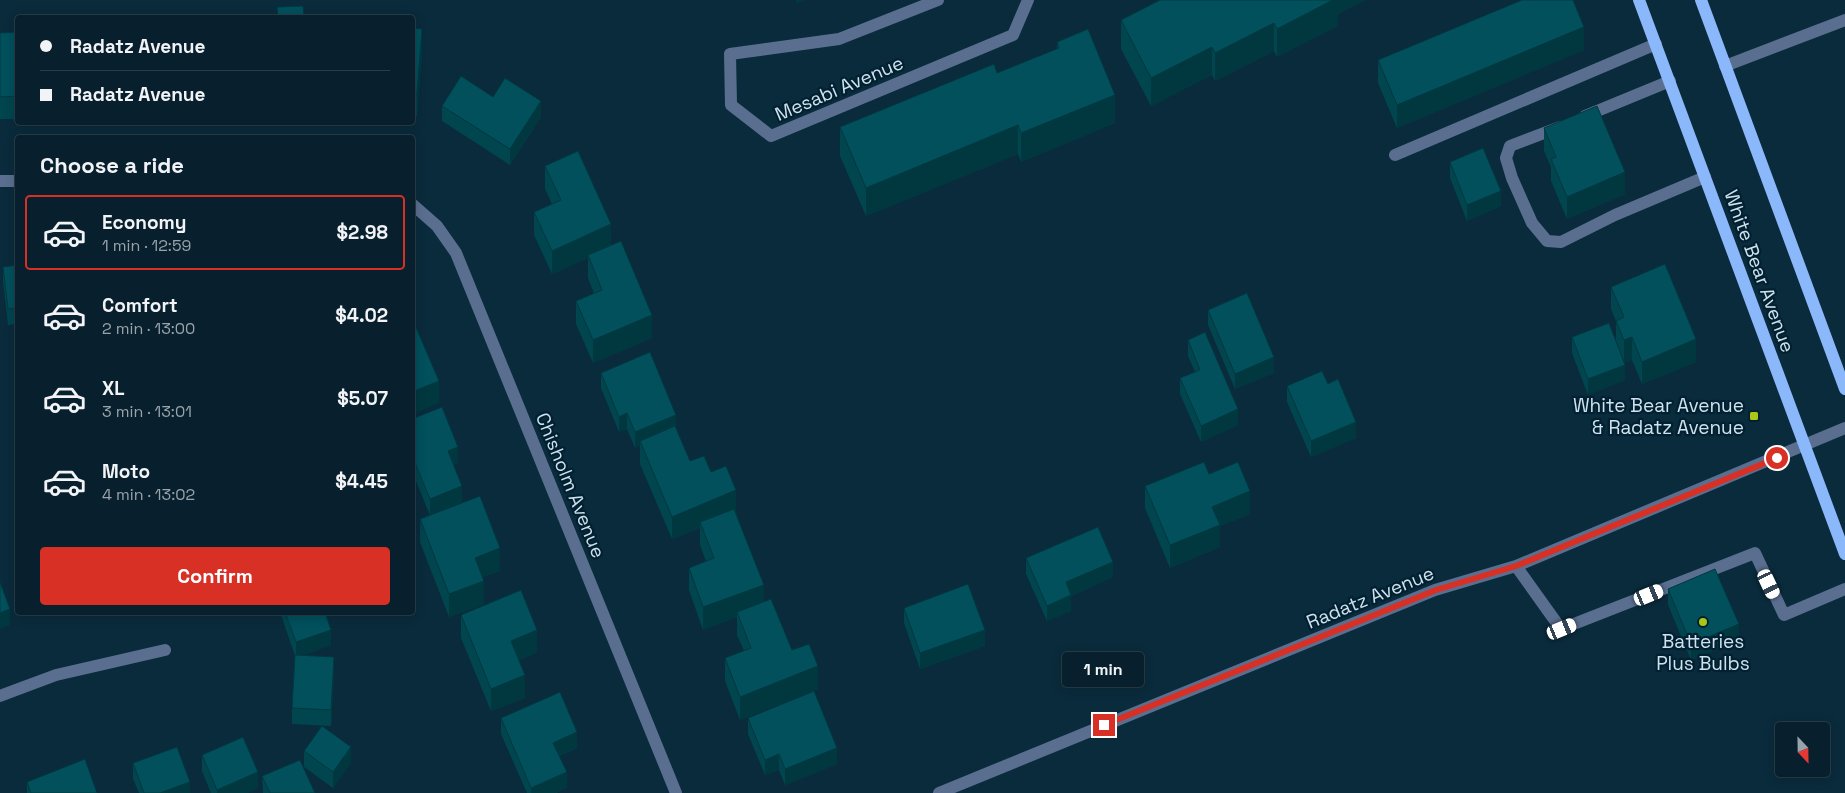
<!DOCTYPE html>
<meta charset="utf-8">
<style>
body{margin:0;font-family:"Space Grotesk",sans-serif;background:#162d39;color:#f1f3f6;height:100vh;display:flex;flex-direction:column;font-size:19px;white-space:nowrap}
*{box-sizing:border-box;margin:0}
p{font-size:16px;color:#98a3aa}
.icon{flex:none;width:28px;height:28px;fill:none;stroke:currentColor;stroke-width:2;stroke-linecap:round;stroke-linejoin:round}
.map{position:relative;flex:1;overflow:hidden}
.details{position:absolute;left:15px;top:135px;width:400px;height:480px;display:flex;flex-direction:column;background:#08202d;border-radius:5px;box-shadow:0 2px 12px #0003,0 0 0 1px #293e49}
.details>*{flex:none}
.hud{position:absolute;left:15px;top:15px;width:400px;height:110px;border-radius:5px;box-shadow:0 2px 12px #0003,0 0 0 1px #293e49;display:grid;align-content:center;height:110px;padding:0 25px;background:#08202d}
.needle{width:32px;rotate:158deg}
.tools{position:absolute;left:1775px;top:722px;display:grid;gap:10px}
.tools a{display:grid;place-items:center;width:55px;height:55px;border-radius:5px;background:#08202d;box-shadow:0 2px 12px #0003,0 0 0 1px #293e49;font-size:25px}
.end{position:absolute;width:22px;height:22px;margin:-11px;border:6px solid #d93025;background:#fff;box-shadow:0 0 0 2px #fff}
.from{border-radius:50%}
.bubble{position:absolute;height:35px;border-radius:5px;background:#08202d;box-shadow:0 2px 12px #0003,0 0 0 1px #293e49;font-size:16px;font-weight:700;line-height:35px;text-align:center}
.car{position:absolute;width:15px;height:30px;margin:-15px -8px;border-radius:6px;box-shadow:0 0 4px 1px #0007;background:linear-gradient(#fff 24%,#345 0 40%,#fff 0 76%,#345 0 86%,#fff 0)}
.hud b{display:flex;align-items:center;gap:18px;height:48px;font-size:19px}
.hud b+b{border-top:1px solid #293e49}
.hud i{width:12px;height:12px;background:#f1f3f6}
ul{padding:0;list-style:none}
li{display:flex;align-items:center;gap:15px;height:75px;margin:0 10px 8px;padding:0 15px;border:2px solid transparent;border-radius:5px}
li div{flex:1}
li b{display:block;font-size:19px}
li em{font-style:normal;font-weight:700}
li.selected{border-color:#d93025}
li>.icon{width:45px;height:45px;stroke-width:1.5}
h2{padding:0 25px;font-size:22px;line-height:60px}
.cta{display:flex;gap:10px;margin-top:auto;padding:10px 25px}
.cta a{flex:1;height:58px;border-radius:5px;background:#d93025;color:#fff;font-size:20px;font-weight:700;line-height:58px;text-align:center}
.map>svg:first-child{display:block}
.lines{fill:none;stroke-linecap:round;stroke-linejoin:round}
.minor{stroke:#5a6f90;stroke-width:12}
.major{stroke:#8bb7fb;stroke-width:12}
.wall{fill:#01454f}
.shaded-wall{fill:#013840}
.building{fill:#01505c;stroke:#013840}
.route{stroke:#d93025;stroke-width:6}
.poi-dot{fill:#aac717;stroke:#012132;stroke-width:2}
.labels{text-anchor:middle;stroke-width:4.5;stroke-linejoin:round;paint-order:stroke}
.street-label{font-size:19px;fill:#d0e2ed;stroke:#012132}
.poi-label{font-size:19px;fill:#d0e2ed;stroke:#012132;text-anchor:end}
</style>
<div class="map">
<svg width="1845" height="793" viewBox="0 0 1845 793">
<rect width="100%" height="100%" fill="#0a2b3c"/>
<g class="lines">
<path class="minor" d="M938,0L839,39L730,54L731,105L771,136L1013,35L1028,0
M1725,66L1845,20
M1585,116L1670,81
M1560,127L1510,146L1506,158L1512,178L1532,223L1547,241L1561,242L1615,215L1705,177
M1395,155L1656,44
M0,181H18
M412,204L437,226L456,253L676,793
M1516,566L1561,629L1755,553L1784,615L1845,589
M0,696L56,675L165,650
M939,793L1435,590L1516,566L1845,428"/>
<path class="major" d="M1639,0L1845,554
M1701,0L1845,389"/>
</g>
<path class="wall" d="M1160,0H1365L1338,14V26L1277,57L1274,51L1215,81L1212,75L1151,106L1121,49V20Z
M412,28L422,52L417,116H412Z
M0,33L18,54V119H0Z
M1057,42L1115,123L1021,162L1018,154L866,216L840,156V127L997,73L1057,49Z
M1584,50L1397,128L1378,83V60Z
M493,97L541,117L510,165L442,121V106Z
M1544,128L1625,194L1567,219L1551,181V167L1544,151Z
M1450,162L1501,206L1467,221L1450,178Z
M545,166L611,245L652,338L593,363L576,324V301L594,293L588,278V258L552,274L534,235V212L552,204L545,189Z
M18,265V324L8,325L3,282V267Z
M1611,287L1696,362L1642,384L1632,360L1624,363L1625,380L1588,395L1572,353V337L1616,342V321L1611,309Z
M1208,310L1274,373L1235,389L1208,325Z
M1188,340L1238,425L1201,442L1180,394V378L1195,372L1188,356Z
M601,373L676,429L690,461L711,472L736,512L764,602L792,650L818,689L740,720L725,681V658L744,651L737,635V617L703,630L689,590V568L706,561L700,545V528L672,539L640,464V446L635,448L627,429L619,432L601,388Z
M1328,384L1356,438L1311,457L1287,402V386Z
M412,419L458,463L453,465L462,502L430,515L415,479L412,480Z
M1209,474L1250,514L1220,526V547L1170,568L1145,508V486Z
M420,519L500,571L483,577L484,604L449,617L420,542Z
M1026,558L1113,577L1071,596V611L1047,621L1026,574Z
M1668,589L1739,640L1691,660L1668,605Z
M904,608L985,646L920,669L904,623Z
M280,612H325L331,645L304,655L334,672L331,726L292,724V708L295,656Z
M461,615L537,652L519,660L525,698L491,711L461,638Z
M501,718L577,748L559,756L567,788L556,793H527L501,734Z
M748,718L837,764L785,785L779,770L765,775L748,734Z
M304,751L351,763L333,788L304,767Z
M202,755L258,788L247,793H211L202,771Z
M133,763L190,793H139L133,779Z
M262,776L315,793H263Z
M27,782L97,793H27Z"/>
<path class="shaded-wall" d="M796,0H805L796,4Z
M1333,0H1365L1338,14V26L1277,57V29Z
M1274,23V51L1215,81V53Z
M1584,27V50L1397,128V105Z
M422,29V52L417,116V94Z
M1212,47V75L1151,106V78Z
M1115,95V123L1021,162V133Z
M541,101V117L510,165V149Z
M1018,125V154L866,216V188Z
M1625,172V194L1567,219V197Z
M1501,191V206L1467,221V205Z
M611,224V247L588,255V258L552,274V251Z
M652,315V338L593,363V340Z
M1632,337V360L1624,363V340Z
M1696,339V362L1642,384V362Z
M1274,357V373L1235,389V374Z
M1625,365V380L1588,395V379Z
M439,381V403L412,415V392Z
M1238,409V425L1201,442V426Z
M627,413V429L619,432V417Z
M676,415V431L640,441V446L635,448V432Z
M1356,422V438L1311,457V441Z
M458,447V463L448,467V451Z
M415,463V479L412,480V465Z
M462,486V502L430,515V499Z
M736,490V512L702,527L700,522V528L672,539V517Z
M1250,491V514L1220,526V547L1170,568V545L1212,507Z
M500,548V571L475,580V558Z
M1113,562V577L1071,596V611L1047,621V606L1066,582Z
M484,581V604L449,617V594Z
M764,585V607L737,612V617L703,630V607Z
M10,609V625L0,629V613Z
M38,612H49L38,617Z
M1739,624V640L1691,660V644Z
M331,630V645L296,658V642Z
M537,630V652L511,663V641Z
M985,630V646L920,669V653Z
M334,657V672L331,726V710Z
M818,666V689L740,720V697Z
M525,675V698L491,711V689Z
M577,732V748L553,758V743Z
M351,747V763L333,788V772Z
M837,748V764L785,785V769Z
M779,754V770L765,775V760Z
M258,772V788L247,793H217V790Z
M567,772V788L556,793H531V788Z
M190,782V793H160Z"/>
<path class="building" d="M1160,0H1333L1277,29L1274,23L1215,53L1212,47L1151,78L1121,20Z
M1522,0H1573L1584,27L1397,105L1378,60Z
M303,6L304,18H278L277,7Z
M412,28L422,29L417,94L412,93Z
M1088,29L1115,95L1021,133L1018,125L866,188L840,127L994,64L997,73L1059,48L1057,42Z
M16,32L18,54V96L0,97V33Z
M461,76L493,97L505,78L541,101L510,149L442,106Z
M1597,106L1625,172L1567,197L1551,159L1556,157L1544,128Z
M1483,148L1501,191L1467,205L1450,162Z
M578,151L611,224L552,251L534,212L561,200L545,166Z
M621,241L652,315L593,340L576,301L602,290L588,255Z
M1665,264L1696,339L1642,362L1632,337L1624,340L1616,321L1624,317L1611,287Z
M18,265V308L8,309L3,267Z
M1247,293L1274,357L1235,374L1208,310Z
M412,318L439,381L412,392Z
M1609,323L1625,365L1588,379L1572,337Z
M1205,332L1238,409L1201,426L1180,378L1200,370L1188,340Z
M650,352L676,415L635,432L627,413L619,417L601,373Z
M1322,371L1328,384L1338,379L1356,422L1311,441L1287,386Z
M442,407L458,447L448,451L462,486L430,499L415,463L412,465V419Z
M675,426L690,461L704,456L711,472L726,466L736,490L672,517L640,441Z
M1204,462L1209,474L1238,462L1250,491L1212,507L1220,525L1170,545L1145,486Z
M480,496L500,548L475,558L484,581L449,594L420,519Z
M734,509L764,585L703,607L689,568L714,558L700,522Z
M1098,527L1113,562L1066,582L1071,595L1047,606L1026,558Z
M1715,569L1739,624L1691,644L1668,589Z
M0,582L10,609L0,613Z
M968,584L985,630L920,653L904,608Z
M521,590L537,630L511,641L525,675L491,689L461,615Z
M771,599L792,650L809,644L818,666L740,697L725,658L751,648L737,612Z
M285,612H325L331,630L296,642Z
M295,655L334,657L331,710L292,708Z
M814,691L837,748L785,769L779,754L765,760L748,718Z
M560,692L577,732L553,743L567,772L531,788L501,718Z
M322,726L351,747L333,772L304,751Z
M243,737L258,772L217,790L202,755Z
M177,747L190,782L160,793H144L133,763Z
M85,759L97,793H31L27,782Z
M300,760L315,793H270L262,776Z"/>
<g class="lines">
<path class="route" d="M1104,725L1436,590L1516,566L1777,458"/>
</g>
<g class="poi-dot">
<rect x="1749" y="411" width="10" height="10" rx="2.5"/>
<circle cx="1703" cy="622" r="5"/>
</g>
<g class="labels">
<g class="street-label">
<text transform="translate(839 88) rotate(-23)" y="7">Mesabi Avenue</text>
<text transform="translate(1760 271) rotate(70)" y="7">White Bear Avenue</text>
<text transform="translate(571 485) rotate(68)" y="7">Chisholm Avenue</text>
<text transform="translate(1370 597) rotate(-22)" y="7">Radatz Avenue</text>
</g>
<g class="poi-label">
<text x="1744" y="412">White Bear Avenue<tspan x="1744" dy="22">&amp; Radatz Avenue</tspan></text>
<text x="1703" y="648" text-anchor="middle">Batteries<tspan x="1703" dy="22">Plus Bulbs</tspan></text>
</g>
</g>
</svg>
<div class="tools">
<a><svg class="needle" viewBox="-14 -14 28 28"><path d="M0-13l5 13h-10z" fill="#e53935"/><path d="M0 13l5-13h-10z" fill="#98a3aa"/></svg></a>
</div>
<i class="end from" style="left:1777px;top:458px"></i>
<i class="end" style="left:1104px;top:725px"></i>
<div class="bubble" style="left:1062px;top:652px;width:82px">1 min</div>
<i class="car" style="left:1769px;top:584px;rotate:155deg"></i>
<i class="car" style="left:1649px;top:595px;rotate:68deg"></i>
<i class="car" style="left:1562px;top:629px;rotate:68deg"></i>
<div class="hud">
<b><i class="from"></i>Radatz Avenue</b>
<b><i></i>Radatz Avenue</b>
</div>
<section class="details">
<h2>Choose a ride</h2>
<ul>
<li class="selected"><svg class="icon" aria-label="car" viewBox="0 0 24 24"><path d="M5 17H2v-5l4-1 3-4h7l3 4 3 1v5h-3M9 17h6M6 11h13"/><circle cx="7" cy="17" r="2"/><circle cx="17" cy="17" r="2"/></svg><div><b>Economy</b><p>1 min · 12:59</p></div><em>$2.98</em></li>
<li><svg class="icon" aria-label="car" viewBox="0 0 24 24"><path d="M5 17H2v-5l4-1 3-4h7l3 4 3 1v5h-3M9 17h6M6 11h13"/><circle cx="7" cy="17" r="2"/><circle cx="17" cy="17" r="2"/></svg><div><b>Comfort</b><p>2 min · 13:00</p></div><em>$4.02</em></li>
<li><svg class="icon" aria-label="car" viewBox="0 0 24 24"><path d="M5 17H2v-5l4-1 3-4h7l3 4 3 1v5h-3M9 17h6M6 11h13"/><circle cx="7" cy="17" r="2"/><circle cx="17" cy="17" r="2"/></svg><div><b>XL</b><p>3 min · 13:01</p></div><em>$5.07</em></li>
<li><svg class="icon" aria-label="car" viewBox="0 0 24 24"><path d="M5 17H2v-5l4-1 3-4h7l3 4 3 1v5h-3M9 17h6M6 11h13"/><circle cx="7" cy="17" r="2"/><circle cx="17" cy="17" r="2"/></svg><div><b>Moto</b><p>4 min · 13:02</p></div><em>$4.45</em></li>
</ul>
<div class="cta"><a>Confirm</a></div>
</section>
</div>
